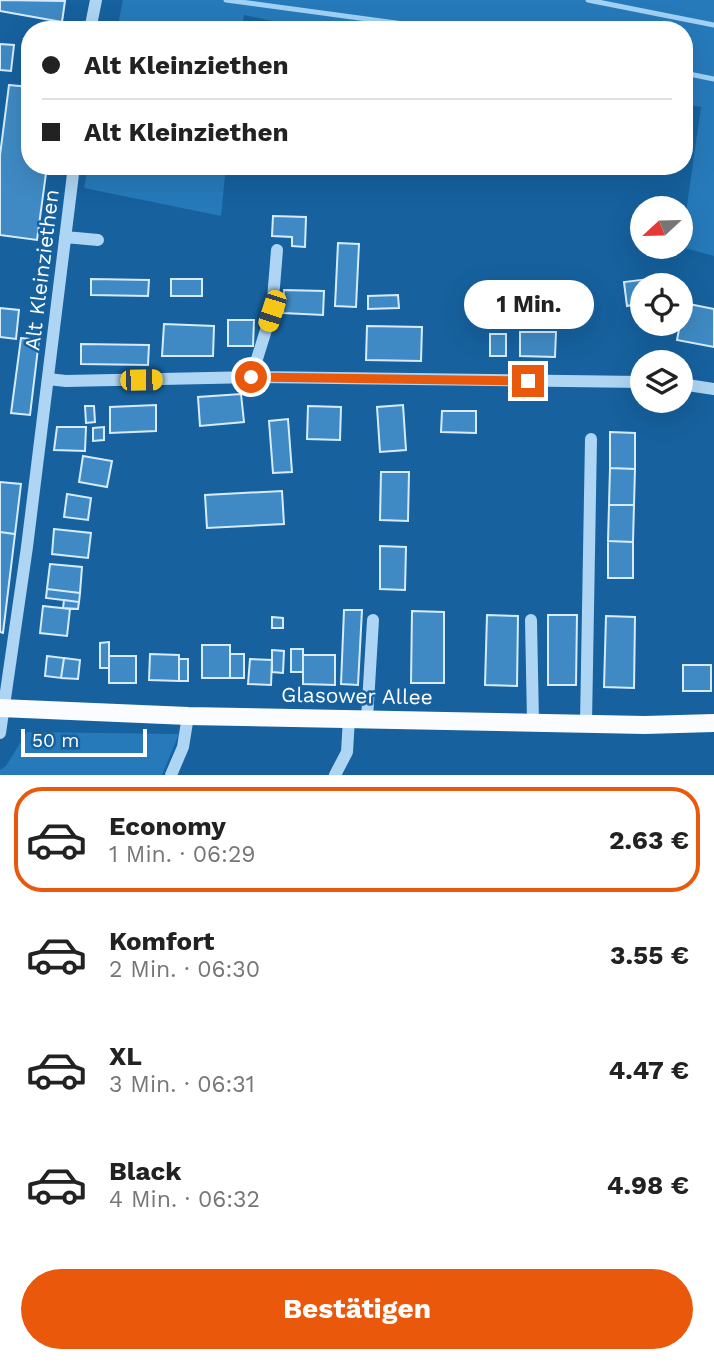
<!DOCTYPE html>
<html lang="de">
<meta charset="utf-8">
<style>
body{margin:0;font-family:"Work Sans",sans-serif;background:#f2f2f2;color:#222;height:100vh;display:flex;flex-direction:column;font-size:26px;white-space:nowrap}
*{box-sizing:border-box;margin:0}
p{font-size:23px;color:#767676}
.icon{flex:none;width:38px;height:38px;fill:none;stroke:currentColor;stroke-width:2;stroke-linecap:round;stroke-linejoin:round}
.map{position:relative;height:775px;overflow:hidden}
.drawer{display:flex;flex-direction:column;background:#fff;flex:1}
.drawer>*{flex:none}
.banner{position:absolute;left:21px;top:21px;width:672px;height:154px;border-radius:28px;box-shadow:0 7px 28px #0002;display:grid;align-content:center;height:154px;padding:0 21px;background:#fff}
.needle{width:46px;rotate:248deg}
.tools{position:absolute;left:630px;top:196px;display:grid;gap:14px}
.tools a{display:grid;place-items:center;width:63px;height:63px;border-radius:50%;background:#fff;box-shadow:0 7px 28px #0002;font-size:35px}
.scale{position:absolute;left:21px;bottom:18px;width:126px;box-sizing:border-box;padding-left:7px;border:4px solid #fff;border-top:0;font-size:19px;line-height:24px;white-space:nowrap;color:#fff;-webkit-text-stroke:5px #16619e;paint-order:stroke}
.end{position:absolute;width:32px;height:32px;margin:-16px;border:9px solid #ea580c;background:#fff;box-shadow:0 0 0 4px #fff}
.from{border-radius:50%}
.bubble{position:absolute;height:49px;border-radius:24px;background:#fff;box-shadow:0 7px 28px #0002;font-size:23px;font-weight:700;line-height:49px;text-align:center}
.car{position:absolute;width:21px;height:42px;margin:-21px -10px;border-radius:9px;box-shadow:0 0 5px 2px #0007;background:linear-gradient(#f5c518 24%,#345 0 40%,#f5c518 0 76%,#345 0 86%,#f5c518 0)}
.banner b{display:flex;align-items:center;gap:24px;height:66px;font-size:26px}
.banner b+b{border-top:2px solid #e0e0e0}
.banner i{width:18px;height:18px;background:#222}
ul{padding:12px 0 0;list-style:none}
li{display:flex;align-items:center;gap:21px;height:105px;margin:0 14px 10px;padding:0 7px;border:4px solid transparent;border-radius:28px}
li div{flex:1}
li b{display:block;font-size:26px}
li em{font-style:normal;font-weight:700}
li.selected{border-color:#ea580c}
li>.icon{width:63px;height:63px;stroke-width:1.5}
.button{display:flex;gap:14px;margin-top:auto;padding:14px 21px}
.button a{flex:1;height:80px;border-radius:42px;background:#ea580c;color:#fff;font-size:28px;font-weight:700;line-height:80px;text-align:center}
.map>svg:first-child{display:block}
.green{fill:#267aba}
.lines{fill:none;stroke-linecap:round;stroke-linejoin:round}
.stream{stroke:#a1d2f5;stroke-width:5}
.building{fill:#3f8ac4;stroke:#d6ecfd;stroke-width:2}
.minor{stroke:#aed5f3;stroke-width:12}
.major{stroke:#fafcff;stroke-width:18}
.route{stroke:#ea580c;stroke-width:9}
.labels{text-anchor:middle;stroke-width:5;stroke-linejoin:round;paint-order:stroke}
.street-label{font-size:21px;fill:#fff;stroke:#16619e}
</style>
<div class="map">
<svg width="714" height="775" viewBox="0 0 714 775">
<rect width="100%" height="100%" fill="#16619e"/>
<path class="green" d="M123,0H714V256L681,247L701,107L684,104V30H316L244,15L242,30H117Z
M88,166H226L221,216L84,188Z
M27,732L179,734L162,775H0V770L6,766Z"/>
<g class="lines">
<path class="stream" d="M226,0L448,30
M588,0L714,25
M684,73L714,79"/>
</g>
<path class="building" d="M0,0L65,1L62,22L0,11Z
M0,44L14,45L11,71L0,70Z
M9,85L30,87V166H47L37,240L0,235V155Z
M273,216L306,217L305,247L292,246V237L272,236Z
M338,243L359,244L356,307L335,306Z
M665,277L666,285H642V315H640L638,304L627,306L624,282Z
M91,279L149,280L148,296L91,295Z
M171,279H202V296H171Z
M284,290L324,291L323,315L283,313Z
M398,295L399,308L368,309V296Z
M684,303L714,309V347L677,340Z
M0,308L19,310L16,339L0,337Z
M228,320H254L253,346H228Z
M164,324L214,326L213,356H162Z
M367,326L422,327L421,361L366,360Z
M520,332H556L555,357L520,356Z
M490,334H506V356H490Z
M21,338L39,340L30,415L11,413Z
M81,344L149,345L148,365L81,364Z
M241,394L244,422L200,426L198,397Z
M156,405V431L110,433V407Z
M403,405L406,450L380,452L377,407Z
M85,406H94L95,422L86,423Z
M308,406L341,407L340,440L307,439Z
M442,411H476V433L441,432Z
M288,419L292,472L273,473L269,421Z
M57,427H86L85,451L54,450Z
M104,427V440L93,441V428Z
M610,432L635,433V469L610,468Z
M83,456L112,461L107,487L79,482Z
M610,468L635,469L634,505H609Z
M381,472H409L408,521L380,520Z
M0,482L21,484L15,534L0,532Z
M282,491L284,524L207,528L205,495Z
M67,494L91,498L88,520L64,517Z
M609,505H634L633,542L608,541Z
M54,529L91,533L88,558L52,554Z
M0,532L15,534L3,633L0,632Z
M608,541L633,542V578H608Z
M380,546L406,547L405,590L380,589Z
M50,564L82,567L80,593L47,589Z
M47,589L80,593L79,602L46,598Z
M64,600L79,602L78,609L63,608Z
M43,606L70,609L67,636L40,633Z
M344,610H362L358,685L341,684Z
M412,611L444,612V683H411Z
M487,615L518,616L517,686L485,685Z
M548,615H577L576,685H548Z
M606,616L635,617L634,688L604,687Z
M272,617L283,618V628H272Z
M109,642V668H100V643Z
M202,645H230V678H202Z
M291,649H303V672H291Z
M272,650L284,651L283,673L272,672Z
M150,654L179,655V681L149,680Z
M230,654H244V678H230Z
M303,655H335V685L303,684Z
M47,656L64,658L61,678L45,676Z
M109,656H136V683H109Z
M64,658L80,660L78,679L61,678Z
M179,659H188V681H179Z
M250,659L272,660L271,685L248,684Z
M683,665H711V691H683Z"/>
<g class="lines">
<path class="minor" d="M90,30L96,0
M65,237L98,240
M251,378L272,311L277,250
M48,379L66,381L257,377L642,382
M681,384L714,389
M531,620L533,722
M367,719L373,620
M586,723L591,439
M0,733L27,547L74,166
M171,775L183,747L188,716
M335,775L347,752L349,718"/>
<path class="major" d="M0,708L188,716L645,725L714,723"/>
</g>
<g class="lines">
<path class="route" d="M251,377L528,381"/>
</g>
<g class="labels">
<g class="street-label">
<text transform="translate(42 270) rotate(-83)" y="7">Alt Kleinziethen</text>
<text transform="translate(357 696) rotate(1)" y="7">Glasower Allee</text>
</g>
</g>
</svg>
<div class="tools">
<a><svg class="needle" viewBox="-14 -14 28 28"><path d="M0-13l5 13h-10z" fill="#e53935"/><path d="M0 13l5-13h-10z" fill="#767676"/></svg></a>
<a><svg class="icon" aria-label="locate" viewBox="0 0 24 24"><circle cx="12" cy="12" r="6"/><path d="M12 2v4M12 18v4M2 12h4M18 12h4"/></svg></a>
<a><svg class="icon" aria-label="layers" viewBox="0 0 24 24"><path d="M12 4l9 5-9 5-9-5zM3 14l9 5 9-5"/></svg></a>
</div>
<div class="scale">50 m</div>
<i class="end from" style="left:251px;top:377px"></i>
<i class="end" style="left:528px;top:381px"></i>
<div class="bubble" style="left:464px;top:280px;width:130px">1 Min.</div>
<i class="car" style="left:272px;top:311px;rotate:198deg"></i>
<i class="car" style="left:141px;top:380px;rotate:89deg"></i>
<div class="banner">
<b><i class="from"></i>Alt Kleinziethen</b>
<b><i></i>Alt Kleinziethen</b>
</div>
</div>
<section class="drawer">
<ul>
<li class="selected"><svg class="icon" aria-label="car" viewBox="0 0 24 24"><path d="M5 17H2v-5l4-1 3-4h7l3 4 3 1v5h-3M9 17h6M6 11h13"/><circle cx="7" cy="17" r="2"/><circle cx="17" cy="17" r="2"/></svg><div><b>Economy</b><p>1 Min. · 06:29</p></div><em>2.63 €</em></li>
<li><svg class="icon" aria-label="car" viewBox="0 0 24 24"><path d="M5 17H2v-5l4-1 3-4h7l3 4 3 1v5h-3M9 17h6M6 11h13"/><circle cx="7" cy="17" r="2"/><circle cx="17" cy="17" r="2"/></svg><div><b>Komfort</b><p>2 Min. · 06:30</p></div><em>3.55 €</em></li>
<li><svg class="icon" aria-label="car" viewBox="0 0 24 24"><path d="M5 17H2v-5l4-1 3-4h7l3 4 3 1v5h-3M9 17h6M6 11h13"/><circle cx="7" cy="17" r="2"/><circle cx="17" cy="17" r="2"/></svg><div><b>XL</b><p>3 Min. · 06:31</p></div><em>4.47 €</em></li>
<li><svg class="icon" aria-label="car" viewBox="0 0 24 24"><path d="M5 17H2v-5l4-1 3-4h7l3 4 3 1v5h-3M9 17h6M6 11h13"/><circle cx="7" cy="17" r="2"/><circle cx="17" cy="17" r="2"/></svg><div><b>Black</b><p>4 Min. · 06:32</p></div><em>4.98 €</em></li>
</ul>
<div class="button"><a>Bestätigen</a></div>
</section>
